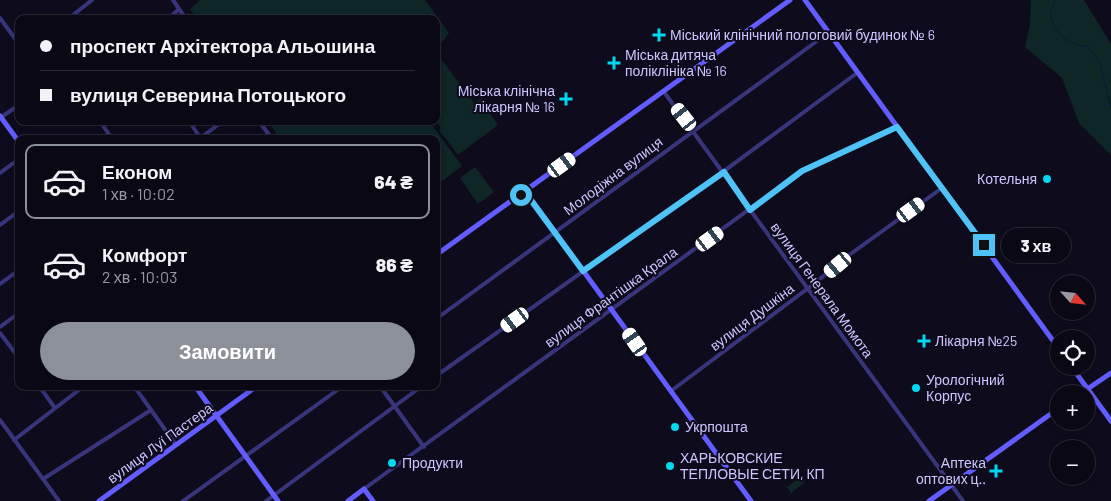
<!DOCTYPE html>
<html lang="uk">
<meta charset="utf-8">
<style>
body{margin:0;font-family:Barlow,sans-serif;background:#181622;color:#f1f3f6;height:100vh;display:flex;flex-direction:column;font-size:19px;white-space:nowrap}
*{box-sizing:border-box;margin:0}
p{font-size:16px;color:#999aa0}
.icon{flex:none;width:28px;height:28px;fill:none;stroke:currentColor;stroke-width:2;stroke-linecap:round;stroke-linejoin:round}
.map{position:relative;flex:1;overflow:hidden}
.panel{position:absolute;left:15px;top:135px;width:425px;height:255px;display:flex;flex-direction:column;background:#0a0815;border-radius:10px;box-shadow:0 2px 8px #0003,0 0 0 1px #2a2934}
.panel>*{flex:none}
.guide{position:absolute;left:15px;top:15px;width:425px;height:110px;border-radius:10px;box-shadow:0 2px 8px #0003,0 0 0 1px #2a2934;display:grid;align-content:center;height:110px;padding:0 25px;background:#0a0815}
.needle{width:32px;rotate:117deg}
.fabs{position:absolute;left:1050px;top:275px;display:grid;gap:10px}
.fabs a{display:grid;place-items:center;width:45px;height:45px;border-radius:50%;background:#0a0815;box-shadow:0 2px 8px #0003,0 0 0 1px #2a2934;font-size:25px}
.end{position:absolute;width:22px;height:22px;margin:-11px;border:6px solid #4fc3f7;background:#111;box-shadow:0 0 0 2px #111}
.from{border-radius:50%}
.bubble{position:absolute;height:35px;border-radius:18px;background:#0a0815;box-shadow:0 2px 8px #0003,0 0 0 1px #2a2934;font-size:16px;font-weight:800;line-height:35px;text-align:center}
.car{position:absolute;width:15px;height:30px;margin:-15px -8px;border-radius:6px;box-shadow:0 0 4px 1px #0007;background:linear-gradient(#fff 24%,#345 0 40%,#fff 0 76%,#345 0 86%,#fff 0)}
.guide b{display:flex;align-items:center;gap:18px;height:48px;font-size:19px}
.guide b+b{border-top:1px solid #2a2934}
.guide i{width:12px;height:12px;background:#f1f3f6}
ul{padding:9px 0 0;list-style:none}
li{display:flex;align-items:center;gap:15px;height:75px;margin:0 10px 8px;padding:0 15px;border:2px solid transparent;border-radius:10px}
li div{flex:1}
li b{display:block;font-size:19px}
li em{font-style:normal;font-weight:800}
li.on{border-color:#8c9099}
li>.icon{width:45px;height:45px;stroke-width:1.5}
.cta{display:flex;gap:10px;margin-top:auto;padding:10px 25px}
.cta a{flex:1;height:58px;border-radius:30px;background:#8c9099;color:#fff;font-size:20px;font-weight:800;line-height:58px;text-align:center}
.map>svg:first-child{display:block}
.green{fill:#0e2626}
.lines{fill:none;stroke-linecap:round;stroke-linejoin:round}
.stream{stroke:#071939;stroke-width:1}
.street{stroke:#38357d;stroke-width:4}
.secondary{stroke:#635dff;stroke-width:5}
.route{stroke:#4fc3f7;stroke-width:6}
.poi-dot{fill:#00d7f1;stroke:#0e0b1c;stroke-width:2}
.labels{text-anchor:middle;stroke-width:4;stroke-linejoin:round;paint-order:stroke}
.poi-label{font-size:14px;fill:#cdc6ff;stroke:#0e0b1c;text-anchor:start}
.street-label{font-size:14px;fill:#cdc6ff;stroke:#0e0b1c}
</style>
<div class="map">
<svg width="1111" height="501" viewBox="0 0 1111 501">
<rect width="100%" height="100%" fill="#0e0b1c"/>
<path class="green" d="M200,0H425L449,33L436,50V19H197L190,9Z
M1031,0H1084L1111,44V155L1079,123L1062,78L1025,47L1030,24Z
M436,52L474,103L480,99L498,125L458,155L439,130L441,128L436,121Z
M268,121H429L462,166L441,182L436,181V139H280Z
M475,167L494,192L478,204L460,178Z
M801,477L805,482L791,493L787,487Z"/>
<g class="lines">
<path class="stream" d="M1055,0C1054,4 1052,8 1051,11C1049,29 1069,47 1087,46L1100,63L1111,107"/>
<path class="street" d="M173,0L186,19
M0,18L19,44
M68,19L92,0
M168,19L179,9
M664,92L963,501
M0,118L19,105
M100,121L112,139
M189,121L201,139
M259,121L272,139
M199,139L223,121
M0,173L19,159
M0,225L19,211
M0,284L19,270
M436,319L828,33
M0,327L19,313
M0,333L19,358
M436,376L720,174L857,73
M39,386L55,408
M134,386L176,445
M380,386L424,447
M671,391L815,283L849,255L942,188
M0,420L59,501
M14,440L84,386
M43,479L151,410
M364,489L802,171L897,127
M183,501L343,386
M266,501L422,386"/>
<path class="secondary" d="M805,0L1059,349
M0,116L19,142
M525,191L751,501
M436,255L790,0
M1071,366L1111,421
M195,386L278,501
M1080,394L1111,373
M99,501L257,386
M348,501L364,489L373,501
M929,501L1059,408"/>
</g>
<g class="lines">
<path class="route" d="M521,195L525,192L583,271L724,172L750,210L802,171L897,127L984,245"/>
</g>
<g class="poi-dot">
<path d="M656.5 27.5h5v5h5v5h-5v5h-5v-5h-5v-5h5z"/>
<path d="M611.5 55.5h5v5h5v5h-5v5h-5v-5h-5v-5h5z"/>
<path d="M563.5 91.5h5v5h5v5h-5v5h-5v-5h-5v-5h5z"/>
<circle cx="1047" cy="179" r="5"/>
<path d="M921.5 333.5h5v5h5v5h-5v5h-5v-5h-5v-5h5z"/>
<circle cx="916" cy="388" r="5"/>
<circle cx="675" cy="427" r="5"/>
<circle cx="392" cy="463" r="5"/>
<circle cx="670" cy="466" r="5"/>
<path d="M993.5 463.5h5v5h5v5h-5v5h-5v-5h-5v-5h5z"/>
</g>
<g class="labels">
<g class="poi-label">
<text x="670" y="40">Міський клінічний пологовий будинок № 6</text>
<text x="625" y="60">Міська дитяча<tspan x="625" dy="16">поліклініка № 16</tspan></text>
<text x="555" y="96" text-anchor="end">Міська клінічна<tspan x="555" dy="16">лікарня № 16</tspan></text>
<text x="1037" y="184" text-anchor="end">Котельня</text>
<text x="935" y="346">Лікарня №25</text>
<text x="926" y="385">Урологічний<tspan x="926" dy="16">Корпус</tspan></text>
<text x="685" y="432">Укрпошта</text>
<text x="680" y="463">ХАРЬКОВСКИЕ<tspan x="680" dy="16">ТЕПЛОВЫЕ СЕТИ, КП</tspan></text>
<text x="402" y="468">Продукти</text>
<text x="986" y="468" text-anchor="end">Аптека<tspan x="986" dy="16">оптових ц‥</tspan></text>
</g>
<g class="street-label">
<text transform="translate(613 176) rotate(-37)" y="5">Молодіжна вулиця</text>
<text transform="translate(822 290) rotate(54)" y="5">вулиця Генерала Момота</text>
<text transform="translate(611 297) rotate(-36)" y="5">вулиця Франтішка Крала</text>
<text transform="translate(752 317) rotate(-37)" y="5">вулиця Душкіна</text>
<text transform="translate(160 443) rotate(-36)" y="5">вулиця Луї Пастера</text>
</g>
</g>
</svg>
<div class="fabs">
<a><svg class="needle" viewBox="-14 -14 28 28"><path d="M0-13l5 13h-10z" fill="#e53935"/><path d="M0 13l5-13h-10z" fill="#999aa0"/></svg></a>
<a><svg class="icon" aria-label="locate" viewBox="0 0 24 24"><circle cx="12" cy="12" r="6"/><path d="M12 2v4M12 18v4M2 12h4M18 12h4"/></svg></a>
<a>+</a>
<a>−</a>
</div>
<i class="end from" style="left:521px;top:195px"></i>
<i class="end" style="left:984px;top:245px"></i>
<div class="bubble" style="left:1001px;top:228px;width:70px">3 хв</div>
<i class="car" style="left:684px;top:117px;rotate:322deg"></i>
<i class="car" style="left:562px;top:165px;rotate:54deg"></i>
<i class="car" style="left:911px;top:210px;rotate:54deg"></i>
<i class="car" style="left:710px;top:239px;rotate:54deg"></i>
<i class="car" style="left:838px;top:265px;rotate:230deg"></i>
<i class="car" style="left:515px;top:320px;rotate:234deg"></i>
<i class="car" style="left:635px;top:342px;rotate:325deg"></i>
<div class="guide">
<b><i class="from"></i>проспект Архітектора Альошина</b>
<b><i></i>вулиця Северина Потоцького</b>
</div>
<section class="panel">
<ul>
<li class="on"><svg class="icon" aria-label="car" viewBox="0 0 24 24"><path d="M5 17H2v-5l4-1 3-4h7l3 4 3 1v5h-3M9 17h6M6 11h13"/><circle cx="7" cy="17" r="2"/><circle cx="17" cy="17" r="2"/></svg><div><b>Економ</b><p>1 хв · 10:02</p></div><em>64 ₴</em></li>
<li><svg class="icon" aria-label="car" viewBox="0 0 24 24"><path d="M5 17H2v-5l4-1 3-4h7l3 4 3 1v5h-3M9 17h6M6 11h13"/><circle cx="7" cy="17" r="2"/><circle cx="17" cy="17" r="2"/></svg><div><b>Комфорт</b><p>2 хв · 10:03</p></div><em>86 ₴</em></li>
</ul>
<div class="cta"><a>Замовити</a></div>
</section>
</div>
